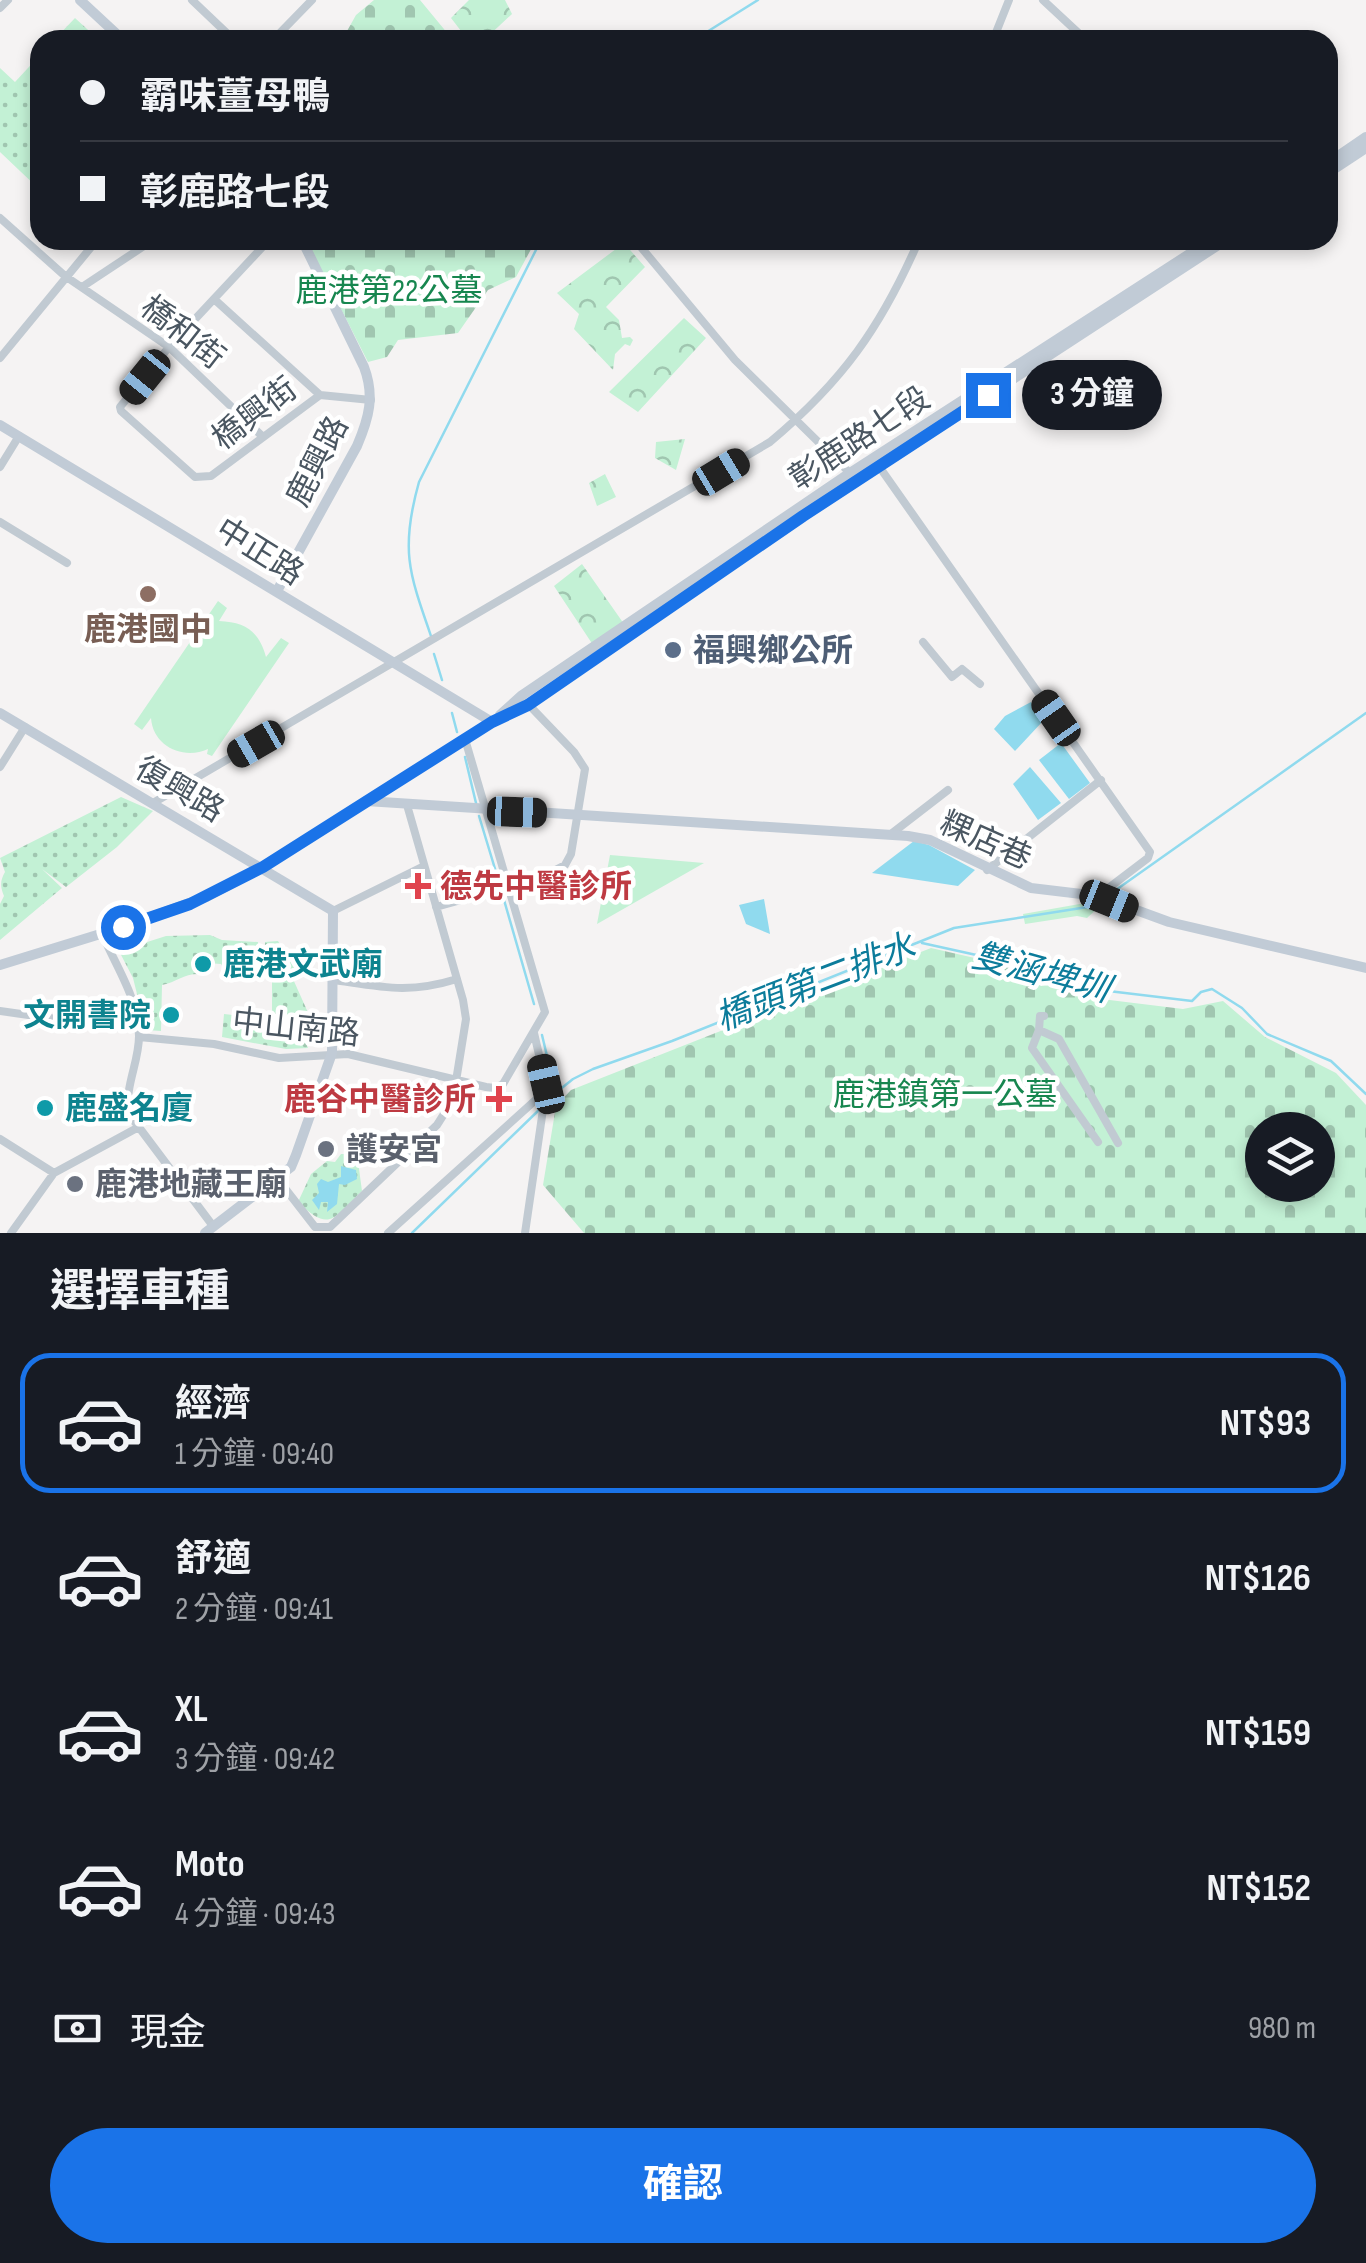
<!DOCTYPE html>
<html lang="zh-TW">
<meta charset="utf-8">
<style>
body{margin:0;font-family:"Sofia Sans Condensed","Noto Sans TC",sans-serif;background:#242831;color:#f1f3f6;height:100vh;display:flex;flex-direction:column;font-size:38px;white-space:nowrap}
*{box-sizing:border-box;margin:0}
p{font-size:32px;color:#9ea1a6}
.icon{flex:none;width:55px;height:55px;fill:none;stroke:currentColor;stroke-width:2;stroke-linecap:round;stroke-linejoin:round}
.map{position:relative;height:1233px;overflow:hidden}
.panel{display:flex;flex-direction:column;background:#171b24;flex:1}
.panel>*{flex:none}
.banner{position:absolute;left:30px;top:30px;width:1308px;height:220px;border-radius:30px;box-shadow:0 5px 15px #0003;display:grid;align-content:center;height:220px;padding:0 50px;background:#171b24}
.fabs{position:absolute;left:1245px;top:1112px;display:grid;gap:20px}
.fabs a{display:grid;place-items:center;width:90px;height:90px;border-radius:50%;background:#171b24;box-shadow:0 5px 15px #0003;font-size:50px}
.end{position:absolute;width:45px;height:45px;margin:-22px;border:12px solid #1a73e8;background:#fff;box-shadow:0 0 0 5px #fff}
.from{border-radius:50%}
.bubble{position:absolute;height:70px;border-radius:35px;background:#171b24;box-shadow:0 5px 15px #0003;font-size:32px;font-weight:700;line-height:70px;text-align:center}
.car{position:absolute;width:30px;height:60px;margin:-30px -15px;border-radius:12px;box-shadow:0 0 8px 2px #0007;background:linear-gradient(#222 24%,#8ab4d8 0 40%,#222 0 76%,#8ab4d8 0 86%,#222 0)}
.banner b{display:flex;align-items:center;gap:35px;height:95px;font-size:38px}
.banner b+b{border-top:2px solid #363941}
.banner i{width:25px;height:25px;background:#f1f3f6}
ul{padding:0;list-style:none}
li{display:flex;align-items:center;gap:30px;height:140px;margin:0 20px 15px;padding:0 30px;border:5px solid transparent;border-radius:30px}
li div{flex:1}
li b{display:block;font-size:38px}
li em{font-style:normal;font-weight:700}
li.on{border-color:#1a73e8}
li>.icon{width:90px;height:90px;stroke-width:1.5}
h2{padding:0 50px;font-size:45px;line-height:120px}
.pay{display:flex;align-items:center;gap:25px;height:110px;padding:0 50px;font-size:38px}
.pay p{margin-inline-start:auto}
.button{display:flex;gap:20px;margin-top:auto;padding:20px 50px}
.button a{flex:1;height:115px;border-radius:60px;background:#1a73e8;color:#fff;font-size:40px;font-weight:700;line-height:115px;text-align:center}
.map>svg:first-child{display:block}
.grass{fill:#c3f1d5}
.forest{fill:url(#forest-crowns)}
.cemetery{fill:url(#cemetery-stones);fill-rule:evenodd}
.park{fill:url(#park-dots)}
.water{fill:#90daee}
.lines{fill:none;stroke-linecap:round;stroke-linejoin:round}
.stream{stroke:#90daee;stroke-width:2.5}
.street{stroke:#c1cad2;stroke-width:8}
.secondary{stroke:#c1cbd6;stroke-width:10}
.route{stroke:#1a73e8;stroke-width:12}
.education-dot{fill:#8d6e63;stroke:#fff;stroke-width:4}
.service-dot{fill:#5c6f8a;stroke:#fff;stroke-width:4}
.health-dot{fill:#e0444e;stroke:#fff;stroke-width:4}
.culture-dot{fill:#0f9aa8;stroke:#fff;stroke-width:4}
.worship-dot{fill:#6b7280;stroke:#fff;stroke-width:4}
.labels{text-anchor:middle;stroke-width:9;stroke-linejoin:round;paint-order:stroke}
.park-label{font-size:32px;fill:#17864f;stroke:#fff}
.street-label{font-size:32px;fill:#4a5661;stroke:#fff}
.education-label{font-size:32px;font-weight:bold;fill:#785e54;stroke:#fff}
.service-label{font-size:32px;font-weight:bold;fill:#4e5e75;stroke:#fff;text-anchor:start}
.health-label{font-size:32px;font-weight:bold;fill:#be3a42;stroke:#fff;text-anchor:start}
.culture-label{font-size:32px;font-weight:bold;fill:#0d838f;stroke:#fff;text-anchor:start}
.worship-label{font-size:32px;font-weight:bold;fill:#5b616d;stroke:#fff;text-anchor:start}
.water-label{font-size:35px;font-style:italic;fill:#0c7c9b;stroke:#fff}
</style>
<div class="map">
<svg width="1366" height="1233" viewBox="0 0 1366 1233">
<defs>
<pattern id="forest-crowns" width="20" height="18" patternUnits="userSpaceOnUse" patternTransform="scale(2.5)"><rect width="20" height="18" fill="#c3f1d5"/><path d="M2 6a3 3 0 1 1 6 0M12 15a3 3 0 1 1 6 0" fill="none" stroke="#a0c6b0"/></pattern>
<pattern id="cemetery-stones" width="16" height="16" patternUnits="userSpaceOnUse" patternTransform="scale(2.5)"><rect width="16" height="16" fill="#c3f1d5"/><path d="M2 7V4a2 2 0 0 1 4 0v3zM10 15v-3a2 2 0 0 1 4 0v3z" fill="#a0c6b0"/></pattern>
<pattern id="park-dots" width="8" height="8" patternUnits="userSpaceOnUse" patternTransform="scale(2.5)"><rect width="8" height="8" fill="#c3f1d5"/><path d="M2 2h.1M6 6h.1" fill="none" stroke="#a0c6b0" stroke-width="1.8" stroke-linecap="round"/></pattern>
</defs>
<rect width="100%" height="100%" fill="#f5f3f3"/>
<path class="grass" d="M218,601L227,608L219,621C245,622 259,631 266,657L281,638L289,643L212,756L207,754L208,749C184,760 153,747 151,718L142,730L134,724Z
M610,855L704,863L597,924Z
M1091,902L1100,906L1087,918L1077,916L1025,924L1023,914Z"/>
<path class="forest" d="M469,0H505L512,14L484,40H468L451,18Z
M624,243L645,267L606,307L619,320L622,338L630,337L633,340L630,346L625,344L615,354L613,370L574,329L579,314L557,293Z
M684,318L706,338L638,412L609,392Z
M685,439L676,470L655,458L656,442Z
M605,474L616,497L597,506L589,483Z
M582,564L624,624L593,645L554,586Z"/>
<path class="cemetery" d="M374,0H420L453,40H342L356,15Z
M306,240H536L516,277L488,290L458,333L398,340L387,357L368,362Z
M931,948L1014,967L1085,997L1183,1009L1223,1001L1265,1037L1336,1073L1366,1105V1233H584L543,1185L556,1106L571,1090ZM1262,1130H1318V1185H1262Z"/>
<path class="park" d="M75,18L99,40H54Z
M40,55V190L0,152V68L15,82Z
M121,797L153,811L117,847L66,887L42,869L62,888L0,940V904L4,896C0,886 0,881 5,872L0,858Z
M210,935L222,940L258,942L259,975L227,974L221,964L207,963L201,974C184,973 177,982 162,985L161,1031L146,1030L133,978L119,951L166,936Z
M278,941L297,973L293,979L310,1017L298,1024L308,1048L286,1049L222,1037L224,1014L242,1016L244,1021H259L272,1016V982L265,975V942Z
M341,1154H357L362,1191C333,1219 330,1233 298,1202L311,1174L327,1161L335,1162Z"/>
<path class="water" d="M1031,702L1043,721L1015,751L994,729L1005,716Z
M1061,743L1090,783L1069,799L1039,760Z
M1030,767L1061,803L1038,820L1013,784Z
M914,841L929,845L975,870L958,886L872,873Z
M764,899L770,934L746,924L739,905Z
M341,1166L356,1170L357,1179L345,1185L339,1184L337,1204L327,1212L328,1202H321L319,1210L312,1200L319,1193L317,1184L321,1179L328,1182L341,1177Z"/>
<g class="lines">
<path class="stream" d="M694,40L758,0
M431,636C409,573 400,549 419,482L541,240
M434,654L442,680
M452,713L457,732
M465,757L476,803
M479,816L499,882
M1113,892L1366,713
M502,893L534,1004
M922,943L990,958L1010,959L1031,973L1075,987L1192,1001L1201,992L1212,989L1242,1008L1267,1034L1331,1061L1366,1094
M542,1035L552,1077
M548,1099L573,1079L593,1069L672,1041L954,928L1094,906
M412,1233L540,1109"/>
<path class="street" d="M192,0L234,40
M1043,0L1086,40
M0,8L8,0
M273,40L312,0
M993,40L1009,0
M0,218L65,276L169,347L262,436
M269,240L169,347L120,407L121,411L195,477L211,476L320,395L371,400
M635,240L735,360L857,480
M82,287L153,240
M214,299L320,395
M0,358L97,240
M876,462L1150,852L1148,858L1098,896
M0,467L19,436
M0,522L67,563
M923,642L952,677L962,669L980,684
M0,767L25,727
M153,803L770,442C843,381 881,327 919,240
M891,834L948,790
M987,870L1101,780
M436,907L540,878L565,865L571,854L585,769L574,752L527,703
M333,911L424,866
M102,934C116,966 139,1000 139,1036C139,1063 124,1087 129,1114L213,1226
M334,980C382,987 409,994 457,979
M0,1011L120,1028L137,1026
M1039,1030L1040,1016H1044H1040
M139,1037L214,1044L279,1058L348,1054L486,1087L495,1088L503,1084L545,1012L465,739
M0,1139L54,1173
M1098,1142L1032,1048L1039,1030L1059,1039L1118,1143
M277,1178L315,1227H330L437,1125L451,1103L456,1081L466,1019L463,1000L407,805
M11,1233L54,1173L137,1128
M388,1233L540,1096L546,1085L534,1033
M525,1233L546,1089"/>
<path class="secondary" d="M80,0L123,40
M1328,163L1366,137
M1328,173L1366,148
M0,425L492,722
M277,591L357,446C369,418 375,396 364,367L302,240
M0,713L333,911L332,1053L296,1155L291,1167L205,1233
M500,715L521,696L850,473L1211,240
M366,801L908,836L930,840L1031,888L1098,896L1169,922L1366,968
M0,965L123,927L206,897L263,867L492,722L528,705L803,516L1226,240"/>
</g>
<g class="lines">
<path class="route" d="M123,927L190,904L263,867L492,722L528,705L803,516L988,395"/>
</g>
<circle class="education-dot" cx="148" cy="594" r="10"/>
<circle class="service-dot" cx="673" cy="650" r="10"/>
<g class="health-dot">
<path d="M413 871h10v10h10v10h-10v10h-10v-10h-10v-10h10z"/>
<path d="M494 1084h10v10h10v10h-10v10h-10v-10h-10v-10h10z"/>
</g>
<g class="culture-dot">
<circle cx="203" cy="964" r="10"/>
<circle cx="171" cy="1015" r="10"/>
<circle cx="45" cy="1108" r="10"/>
</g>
<g class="worship-dot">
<circle cx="326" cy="1149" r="10"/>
<circle cx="75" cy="1184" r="10"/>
</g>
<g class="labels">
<g class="park-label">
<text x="389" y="301">鹿港第22公墓</text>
<text x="945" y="1105">鹿港鎮第一公墓</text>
</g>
<g class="street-label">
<text transform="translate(183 332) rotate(38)" y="11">橋和街</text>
<text transform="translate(254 413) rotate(-37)" y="11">橋興街</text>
<text transform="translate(859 438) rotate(-33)" y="11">彰鹿路七段</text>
<text transform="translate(317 461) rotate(-63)" y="11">鹿興路</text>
<text transform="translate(260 551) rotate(32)" y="11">中正路</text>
<text transform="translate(180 789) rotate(30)" y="11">復興路</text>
<text transform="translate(986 840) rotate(24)" y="11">粿店巷</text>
<text transform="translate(296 1027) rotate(6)" y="11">中山南路</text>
</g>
<g class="education-label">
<text x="148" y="640">鹿港國中</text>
</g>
<g class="service-label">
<text x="693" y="661">福興鄉公所</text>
</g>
<g class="health-label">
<text x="440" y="897">德先中醫診所</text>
<text x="476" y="1110" text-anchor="end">鹿谷中醫診所</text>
</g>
<g class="culture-label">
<text x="223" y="975">鹿港文武廟</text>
<text x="151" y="1026" text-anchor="end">文開書院</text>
<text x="65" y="1119">鹿盛名廈</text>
</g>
<g class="worship-label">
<text x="346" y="1160">護安宮</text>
<text x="95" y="1195">鹿港地藏王廟</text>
</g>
<g class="water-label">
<text transform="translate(1041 972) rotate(15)" y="12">雙涵埤圳</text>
<text transform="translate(815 982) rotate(-21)" y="12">橋頭第二排水</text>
</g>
</g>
</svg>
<div class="fabs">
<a><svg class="icon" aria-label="layers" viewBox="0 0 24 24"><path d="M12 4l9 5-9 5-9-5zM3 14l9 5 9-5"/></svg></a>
</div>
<i class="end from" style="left:123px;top:927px"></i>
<i class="end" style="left:988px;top:395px"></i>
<div class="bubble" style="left:1022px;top:360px;width:140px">3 分鐘</div>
<i class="car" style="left:145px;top:377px;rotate:219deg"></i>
<i class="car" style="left:721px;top:472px;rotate:59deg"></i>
<i class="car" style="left:1056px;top:718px;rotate:325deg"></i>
<i class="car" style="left:256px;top:744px;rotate:240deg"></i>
<i class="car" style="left:517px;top:812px;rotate:92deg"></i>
<i class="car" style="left:1109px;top:901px;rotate:112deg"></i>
<i class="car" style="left:546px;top:1084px;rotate:347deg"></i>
<div class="banner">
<b><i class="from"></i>霸味薑母鴨</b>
<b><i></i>彰鹿路七段</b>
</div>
</div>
<section class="panel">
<h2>選擇車種</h2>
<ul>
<li class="on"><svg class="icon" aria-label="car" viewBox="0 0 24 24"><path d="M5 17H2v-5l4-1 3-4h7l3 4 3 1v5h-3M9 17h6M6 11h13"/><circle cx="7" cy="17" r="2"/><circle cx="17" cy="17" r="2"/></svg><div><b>經濟</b><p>1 分鐘 · 09:40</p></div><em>NT$93</em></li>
<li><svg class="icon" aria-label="car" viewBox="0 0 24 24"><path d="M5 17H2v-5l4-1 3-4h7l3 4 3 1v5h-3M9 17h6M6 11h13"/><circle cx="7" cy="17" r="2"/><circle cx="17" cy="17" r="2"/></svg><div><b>舒適</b><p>2 分鐘 · 09:41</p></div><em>NT$126</em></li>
<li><svg class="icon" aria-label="car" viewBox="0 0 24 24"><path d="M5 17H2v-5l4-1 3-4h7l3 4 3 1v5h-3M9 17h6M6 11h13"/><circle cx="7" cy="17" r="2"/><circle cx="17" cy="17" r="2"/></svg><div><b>XL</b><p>3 分鐘 · 09:42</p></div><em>NT$159</em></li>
<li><svg class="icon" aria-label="car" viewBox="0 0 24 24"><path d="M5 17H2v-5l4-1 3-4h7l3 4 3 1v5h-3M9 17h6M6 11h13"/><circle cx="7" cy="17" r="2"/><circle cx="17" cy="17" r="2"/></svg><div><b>Moto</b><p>4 分鐘 · 09:43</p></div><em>NT$152</em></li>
</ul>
<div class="pay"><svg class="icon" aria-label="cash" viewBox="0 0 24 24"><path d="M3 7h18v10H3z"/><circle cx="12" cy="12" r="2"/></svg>現金<p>980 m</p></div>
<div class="button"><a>確認</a></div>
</section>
